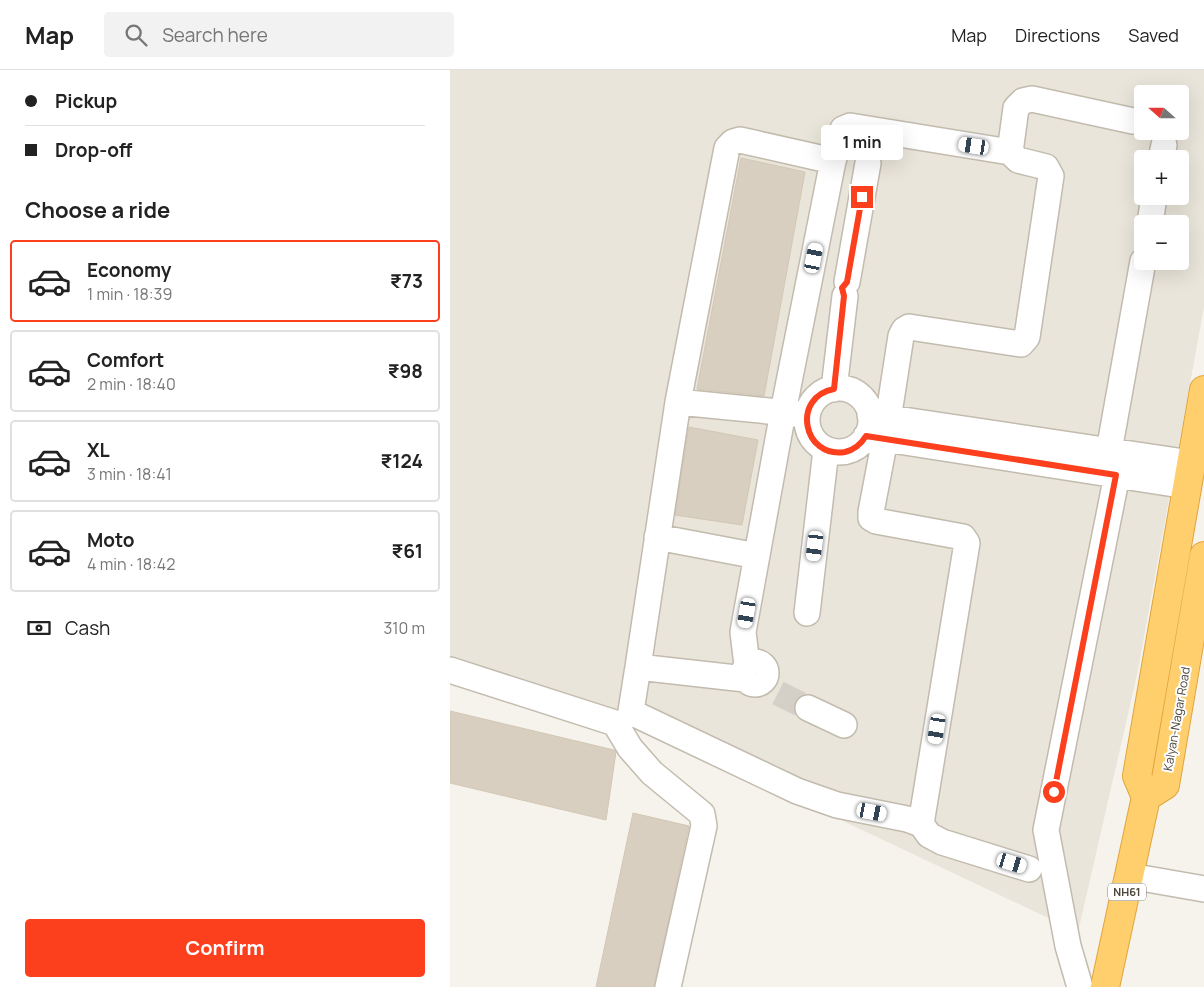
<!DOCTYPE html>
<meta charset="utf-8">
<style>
body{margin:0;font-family:Manrope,sans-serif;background:#f2f2f2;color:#222;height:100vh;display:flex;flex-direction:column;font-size:19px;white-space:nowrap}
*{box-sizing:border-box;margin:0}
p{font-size:16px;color:#767676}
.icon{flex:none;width:28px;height:28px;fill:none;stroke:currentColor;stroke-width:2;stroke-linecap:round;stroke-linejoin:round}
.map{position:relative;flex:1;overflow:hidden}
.drawer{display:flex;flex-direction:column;background:#fff;width:450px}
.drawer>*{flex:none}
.top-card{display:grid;align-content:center;height:110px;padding:0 25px;background:#fff}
.needle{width:32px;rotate:291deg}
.buttons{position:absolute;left:684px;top:15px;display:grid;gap:10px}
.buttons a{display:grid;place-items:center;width:55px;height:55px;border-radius:5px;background:#fff;box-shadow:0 5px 20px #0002;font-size:25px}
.end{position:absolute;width:22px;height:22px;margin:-11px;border:6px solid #fc3f1d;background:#fff;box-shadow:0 0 0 2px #fff}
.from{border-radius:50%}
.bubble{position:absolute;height:35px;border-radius:5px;background:#fff;box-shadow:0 5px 20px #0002;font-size:16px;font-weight:700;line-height:35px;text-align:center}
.car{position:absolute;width:15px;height:30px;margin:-15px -8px;border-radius:6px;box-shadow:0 0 4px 1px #0007;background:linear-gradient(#fff 24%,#345 0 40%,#fff 0 76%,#345 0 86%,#fff 0)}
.top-card b{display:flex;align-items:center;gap:18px;height:48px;font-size:19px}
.top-card b+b{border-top:1px solid #e0e0e0}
.top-card i{width:12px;height:12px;background:#222}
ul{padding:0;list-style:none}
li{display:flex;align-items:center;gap:15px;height:82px;margin:0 10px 8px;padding:0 15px;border:2px solid #e0e0e0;border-radius:5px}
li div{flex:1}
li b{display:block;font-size:19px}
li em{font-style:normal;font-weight:700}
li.on{border-color:#fc3f1d}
li>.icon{width:45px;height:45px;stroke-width:1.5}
h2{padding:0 25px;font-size:22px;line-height:60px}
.pay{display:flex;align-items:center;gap:12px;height:55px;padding:0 25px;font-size:19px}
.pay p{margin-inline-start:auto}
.button{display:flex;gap:10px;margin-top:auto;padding:10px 25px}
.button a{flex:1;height:58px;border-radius:5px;background:#fc3f1d;color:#fff;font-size:20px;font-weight:700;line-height:58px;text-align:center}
header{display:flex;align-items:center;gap:30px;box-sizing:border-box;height:70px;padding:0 25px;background:#fff;border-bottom:1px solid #e0e0e0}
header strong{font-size:24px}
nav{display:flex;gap:28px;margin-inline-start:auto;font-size:18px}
.search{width:350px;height:45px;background:#f2f2f2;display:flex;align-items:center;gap:12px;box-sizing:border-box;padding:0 18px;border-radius:5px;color:#767676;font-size:19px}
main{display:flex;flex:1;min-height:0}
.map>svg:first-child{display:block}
.residential{fill:#eae5da;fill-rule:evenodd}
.building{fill:#d8cfc1;stroke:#d3c7b4}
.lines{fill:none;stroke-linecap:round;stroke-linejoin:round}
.minor-tunnel{stroke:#d4d0c8;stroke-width:25;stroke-dasharray:25 12;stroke-linecap:butt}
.minor-casing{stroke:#c2bbae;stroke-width:28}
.highway-casing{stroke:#e0a43c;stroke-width:30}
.minor{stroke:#fff;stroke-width:25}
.highway{stroke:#ffcf6e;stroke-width:28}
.route{stroke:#fc3f1d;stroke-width:6}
.labels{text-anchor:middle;stroke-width:4;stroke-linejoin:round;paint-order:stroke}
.shield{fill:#fff;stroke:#817c74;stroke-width:1}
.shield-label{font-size:11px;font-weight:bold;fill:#4b4439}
.street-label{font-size:12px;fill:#4b4439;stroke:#fff}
</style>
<header>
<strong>Map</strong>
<div class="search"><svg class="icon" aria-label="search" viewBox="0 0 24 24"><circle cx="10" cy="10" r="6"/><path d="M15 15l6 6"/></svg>Search here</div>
<nav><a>Map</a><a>Directions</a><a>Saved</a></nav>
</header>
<main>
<section class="drawer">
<div class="top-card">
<b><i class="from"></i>Pickup</b>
<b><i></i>Drop-off</b>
</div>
<h2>Choose a ride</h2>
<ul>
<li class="on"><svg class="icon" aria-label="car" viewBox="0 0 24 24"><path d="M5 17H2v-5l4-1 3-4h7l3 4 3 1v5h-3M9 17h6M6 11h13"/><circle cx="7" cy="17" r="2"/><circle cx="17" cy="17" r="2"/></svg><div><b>Economy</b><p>1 min · 18:39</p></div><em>₹73</em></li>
<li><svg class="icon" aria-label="car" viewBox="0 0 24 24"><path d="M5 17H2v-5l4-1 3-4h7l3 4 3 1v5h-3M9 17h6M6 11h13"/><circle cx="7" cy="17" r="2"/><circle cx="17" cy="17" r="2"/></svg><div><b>Comfort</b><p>2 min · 18:40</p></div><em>₹98</em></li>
<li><svg class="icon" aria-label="car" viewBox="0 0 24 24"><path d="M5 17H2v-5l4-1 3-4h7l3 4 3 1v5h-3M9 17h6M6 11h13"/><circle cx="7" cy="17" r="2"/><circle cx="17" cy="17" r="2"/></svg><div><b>XL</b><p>3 min · 18:41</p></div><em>₹124</em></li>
<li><svg class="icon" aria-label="car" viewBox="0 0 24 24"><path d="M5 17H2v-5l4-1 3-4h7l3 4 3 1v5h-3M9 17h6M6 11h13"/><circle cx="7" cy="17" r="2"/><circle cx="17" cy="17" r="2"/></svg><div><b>Moto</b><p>4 min · 18:42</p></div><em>₹61</em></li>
</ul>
<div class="pay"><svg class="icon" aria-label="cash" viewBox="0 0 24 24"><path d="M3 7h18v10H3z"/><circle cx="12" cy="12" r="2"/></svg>Cash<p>310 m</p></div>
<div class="button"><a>Confirm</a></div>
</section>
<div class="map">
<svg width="754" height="917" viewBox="0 0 754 917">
<rect width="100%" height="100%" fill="#f6f3ec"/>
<path class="residential" d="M0,0H754V237L687,605L628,862L156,639L0,593ZM692,24H730V61H692ZM692,89H730V126H692ZM692,154H730V191H692Z"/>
<path class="building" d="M291,88L355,102L314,326L247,319Z
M239,357L308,370L292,455L225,445Z
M0,641L164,680L166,682L156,750L0,713Z
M183,743L239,756L204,917H146Z"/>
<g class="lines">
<path class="minor-tunnel" d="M328,623L358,638"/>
<g class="minor-casing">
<path id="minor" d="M560,82L566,38L573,31L582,29L683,51
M711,89L714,75
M700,154L704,126
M397,212L418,93
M357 350a32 32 0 1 1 64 0a32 32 0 1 1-64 0Z
M384,319L395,226
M228,332L349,344
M420,345L741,393
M416,366L737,416
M659,381L693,191
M207,467L307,486
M357,543L376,380
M294 603a11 11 0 1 1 22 0a11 11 0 1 1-22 0Z
M297,595L293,562L333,342L383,91L393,59L400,56L560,82L568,90L596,97L601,106L577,267L571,274L459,257L454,260L451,266L435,369L421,442V448L426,451L513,467L517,473L471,754
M188,597L181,641L185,644L347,721L387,735L457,749L471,754L479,765L492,772L579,799
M0,600L165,653L180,678L202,703L252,744L254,756L218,917
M295,609L188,597L228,332L277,78L283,72L290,70L383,91
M358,638L394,655
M680,806L754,819
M630,917L618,876L596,760L667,405"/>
</g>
<g class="highway-casing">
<path id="highway" d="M696,727L687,706L754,320
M655,917L696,727L715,715L754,486"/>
</g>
<use href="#minor" class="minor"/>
<use href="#highway" class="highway"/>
</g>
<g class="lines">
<path class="route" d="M412,127L397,212L392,218L394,226L384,319C341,327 353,389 395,382C404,380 411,374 416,366L666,405L604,722"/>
</g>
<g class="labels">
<rect class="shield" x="658" y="813.5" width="38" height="17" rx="4"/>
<g class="shield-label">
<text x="677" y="826">NH61</text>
</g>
<g class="street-label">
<text transform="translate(727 649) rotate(-80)" y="4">Kalyan-Nagar Road</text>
</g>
</g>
</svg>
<div class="buttons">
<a><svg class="needle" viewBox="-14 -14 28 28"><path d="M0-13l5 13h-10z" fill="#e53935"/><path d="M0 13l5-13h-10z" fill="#767676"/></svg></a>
<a>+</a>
<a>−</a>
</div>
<i class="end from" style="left:604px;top:722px"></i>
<i class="end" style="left:412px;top:127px"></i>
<div class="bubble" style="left:371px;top:55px;width:82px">1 min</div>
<i class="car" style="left:524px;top:76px;rotate:279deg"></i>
<i class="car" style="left:364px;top:188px;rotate:11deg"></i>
<i class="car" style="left:365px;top:476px;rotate:187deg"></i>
<i class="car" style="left:297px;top:543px;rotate:190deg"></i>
<i class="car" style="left:487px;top:659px;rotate:189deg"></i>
<i class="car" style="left:422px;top:742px;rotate:101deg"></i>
<i class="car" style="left:562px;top:793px;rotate:107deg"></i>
</div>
</main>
